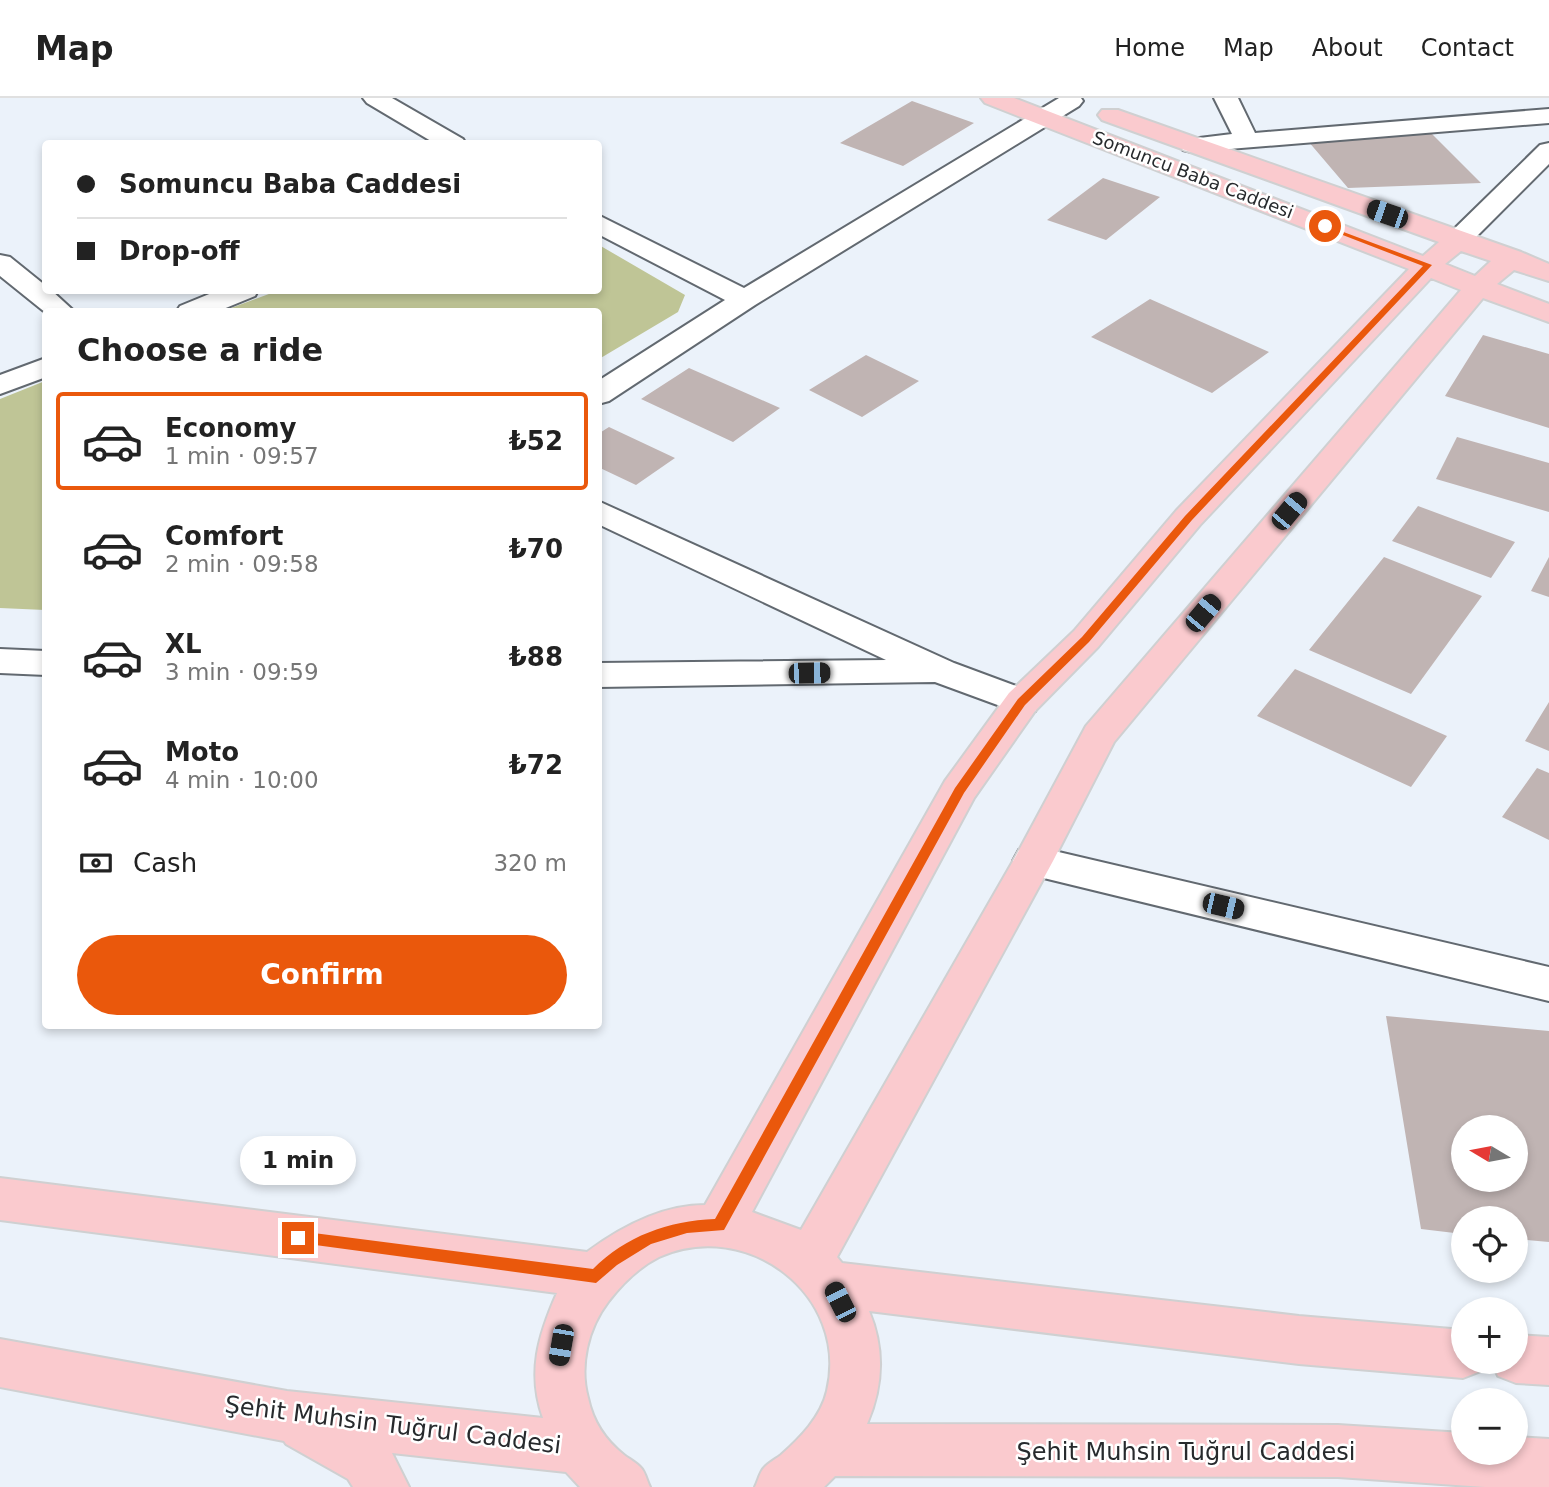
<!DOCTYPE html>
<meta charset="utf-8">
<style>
body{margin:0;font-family:"DejaVu Sans",sans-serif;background:#f2f2f2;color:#222;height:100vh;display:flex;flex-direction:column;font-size:26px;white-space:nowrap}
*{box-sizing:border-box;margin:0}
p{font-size:23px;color:#767676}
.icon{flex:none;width:38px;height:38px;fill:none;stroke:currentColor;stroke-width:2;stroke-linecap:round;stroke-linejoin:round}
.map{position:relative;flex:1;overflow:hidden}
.panel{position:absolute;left:42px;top:210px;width:560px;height:721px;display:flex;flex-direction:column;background:#fff;border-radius:7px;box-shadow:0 4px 10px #0003}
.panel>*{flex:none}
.top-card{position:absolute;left:42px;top:42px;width:560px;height:154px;border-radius:7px;box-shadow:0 4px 10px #0003;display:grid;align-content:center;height:154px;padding:0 35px;background:#fff}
.needle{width:46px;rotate:280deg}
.fabs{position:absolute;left:1451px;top:1017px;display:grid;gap:14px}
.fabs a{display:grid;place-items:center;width:77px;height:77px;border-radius:50%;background:#fff;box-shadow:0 4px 10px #0003;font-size:35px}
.end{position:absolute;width:32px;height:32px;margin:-16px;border:9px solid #ea580c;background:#fff;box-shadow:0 0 0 4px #fff}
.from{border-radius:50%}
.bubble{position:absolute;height:49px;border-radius:24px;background:#fff;box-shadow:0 4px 10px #0003;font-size:23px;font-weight:600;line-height:49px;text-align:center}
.car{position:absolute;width:21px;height:42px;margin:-21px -10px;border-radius:9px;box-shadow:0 0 5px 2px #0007;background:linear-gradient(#222 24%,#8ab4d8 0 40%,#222 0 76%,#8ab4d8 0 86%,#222 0)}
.top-card b{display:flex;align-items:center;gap:24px;height:66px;font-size:26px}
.top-card b+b{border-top:2px solid #e0e0e0}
.top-card i{width:18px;height:18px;background:#222}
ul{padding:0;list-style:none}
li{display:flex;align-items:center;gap:21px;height:98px;margin:0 14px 10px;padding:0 21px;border:4px solid transparent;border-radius:7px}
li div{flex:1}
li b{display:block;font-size:26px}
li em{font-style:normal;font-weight:600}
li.current{border-color:#ea580c}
li>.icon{width:63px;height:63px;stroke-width:1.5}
h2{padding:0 35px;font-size:32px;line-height:84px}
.pay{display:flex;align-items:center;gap:18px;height:77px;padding:0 35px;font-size:26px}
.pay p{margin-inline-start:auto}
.cta{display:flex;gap:14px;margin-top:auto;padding:14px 35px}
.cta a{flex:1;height:80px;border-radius:42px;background:#ea580c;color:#fff;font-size:28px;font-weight:600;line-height:80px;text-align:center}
header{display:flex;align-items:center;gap:42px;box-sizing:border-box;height:98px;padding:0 35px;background:#fff;border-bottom:2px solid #e0e0e0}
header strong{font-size:33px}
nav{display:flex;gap:38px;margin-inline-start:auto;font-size:24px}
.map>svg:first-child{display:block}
.green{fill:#bfc596}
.building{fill:#c0b4b3;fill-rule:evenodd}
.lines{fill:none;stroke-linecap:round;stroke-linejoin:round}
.minor-casing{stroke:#626970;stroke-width:4}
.major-casing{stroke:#cfd0d1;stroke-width:4}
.minor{fill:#fff;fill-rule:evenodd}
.major{fill:#facace;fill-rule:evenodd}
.route{fill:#ea580c}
.labels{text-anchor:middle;stroke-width:5;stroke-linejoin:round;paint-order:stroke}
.far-street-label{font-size:18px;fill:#272a2d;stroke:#fff}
.near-street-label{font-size:24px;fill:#272a2d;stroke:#fff}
</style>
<header>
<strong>Map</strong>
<nav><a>Home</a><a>Map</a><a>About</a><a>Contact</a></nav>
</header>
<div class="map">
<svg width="1549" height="1389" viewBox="0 0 1549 1389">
<rect width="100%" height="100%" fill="#ebf2fa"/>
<path class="green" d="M599,147L685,197L678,214L599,261L598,214L223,213L277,193L598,192Z
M45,283V512L0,510V301Z"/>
<path class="building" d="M912,3L974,25L903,68L840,45Z
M1431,35L1481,85L1348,90L1308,43Z
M1103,80L1160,99L1106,142L1047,122Z
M1150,201L1269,254L1212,295L1091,239Z
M1483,237L1549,256V330L1445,298Z
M866,257L919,283L862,319L809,292Z
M689,270L780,310L733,344L641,301Z
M609,329L675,360L636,387L598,369V336Z
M1457,339L1549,365V414L1436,381Z
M1418,408L1515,444L1491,480L1392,443Z
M1384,459L1482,498L1411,596L1309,552Z
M1549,459V499L1531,493Z
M1295,571L1447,638L1411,689L1257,618Z
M1549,604V653L1525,643Z
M1537,670L1549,675V742L1502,719Z
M1386,918L1549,933V1144L1516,1141V1120H1463V1136L1421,1131ZM1463,1029H1516V1082H1463Z"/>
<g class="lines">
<g class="minor-casing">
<path id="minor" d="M363,0H392L463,41L466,46H436L367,5Z
M1059,0H1081L1083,3L1079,8L755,207L609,303L598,306V283L725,202L598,136V117L744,190Z
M1214,0H1238L1255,35L1549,11V25L1192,54L1183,52L1180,47L1183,42L1232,36Z
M1549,45V66L1468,147L1459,149L1450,147L1446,141L1450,135L1540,47Z
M0,157L10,159L46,188V192H51L75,214L46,215L0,178Z
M219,192H258L255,198L216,214H176L180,208Z
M46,260V279L0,296V277Z
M598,403L954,565L1035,595L1040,604L1035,613L1022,616L935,584L598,589V565L886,562L598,426Z
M0,551L46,553V577L0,575Z
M1033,748L1549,869V903L1019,774L1013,763L1019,752Z"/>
</g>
<g class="major-casing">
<path id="major" d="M981,0H1014L1423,158L1439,144L1102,22L1098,17L1102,12H1118L1521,154L1549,166V183L1514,172L1497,186L1549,206V224L1483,200L1114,644L1053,763L837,1159L842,1165L1299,1218L1463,1232V1264H1485L1481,1273L1463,1280L1299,1266L869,1213C885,1251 883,1289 867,1326L1338,1327L1463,1335V1354H1516V1339L1549,1341V1389H1485L1338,1379L835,1378L824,1389H755C758,1383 760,1374 764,1370C768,1365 776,1361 781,1357C800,1340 821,1319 827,1293C850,1197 747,1119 659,1159C639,1169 621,1187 608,1204C588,1230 579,1268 588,1300C593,1324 605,1342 624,1357C629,1361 637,1365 641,1370C645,1374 647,1383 650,1389H580L566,1374L392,1355L409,1389H353L348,1381L286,1346L284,1343L0,1289V1241L287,1293L543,1320C527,1275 538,1238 557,1195L0,1122V1080L587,1154C621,1129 662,1107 705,1107L945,683L1009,595L1074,533L1176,413L1409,171L985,5ZM1461,153L1491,163L1475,178L1445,166ZM1431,180L1461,192L1086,628L1016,758L801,1132L752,1114L974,700L1035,613L1098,549L1200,427Z
M1516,1237L1549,1239V1287L1516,1285L1498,1278L1492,1264H1516Z"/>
</g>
<use href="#minor" class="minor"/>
<use href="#major" class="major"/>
</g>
<path class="route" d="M1322,126L1432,167L1192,422L1089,544L1025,607L964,695L724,1132L687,1135L651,1146L617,1167L596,1185L293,1144V1135L298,1133L593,1171C626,1138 668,1123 715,1121L955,690L1018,601L1082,539L1185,418L1423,168L1322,129Z"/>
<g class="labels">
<g class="far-street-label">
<text transform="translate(1193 77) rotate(21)" y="6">Somuncu Baba Caddesi</text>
</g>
<g class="near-street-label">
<text transform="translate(393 1327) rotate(7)" y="8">Şehit Muhsin Tuğrul Caddesi</text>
<text x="1186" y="1362">Şehit Muhsin Tuğrul Caddesi</text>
</g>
</g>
</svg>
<div class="fabs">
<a><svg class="needle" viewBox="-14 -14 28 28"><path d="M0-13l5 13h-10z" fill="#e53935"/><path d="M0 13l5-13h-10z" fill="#767676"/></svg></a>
<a><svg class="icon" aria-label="locate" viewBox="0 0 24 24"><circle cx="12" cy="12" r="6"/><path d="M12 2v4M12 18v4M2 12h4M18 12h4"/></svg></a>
<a>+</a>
<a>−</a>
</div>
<i class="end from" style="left:1325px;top:128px"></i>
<i class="end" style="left:298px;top:1140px"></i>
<div class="bubble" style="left:240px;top:1038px;width:116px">1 min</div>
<i class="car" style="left:1387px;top:116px;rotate:289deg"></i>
<i class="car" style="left:1289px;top:413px;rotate:40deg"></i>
<i class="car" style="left:1203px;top:515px;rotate:40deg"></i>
<i class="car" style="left:809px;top:575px;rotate:89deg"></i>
<i class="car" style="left:1223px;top:808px;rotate:103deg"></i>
<i class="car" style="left:840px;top:1204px;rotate:333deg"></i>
<i class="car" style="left:561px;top:1247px;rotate:190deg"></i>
<div class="top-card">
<b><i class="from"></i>Somuncu Baba Caddesi</b>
<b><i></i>Drop-off</b>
</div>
<section class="panel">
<h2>Choose a ride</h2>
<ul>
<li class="current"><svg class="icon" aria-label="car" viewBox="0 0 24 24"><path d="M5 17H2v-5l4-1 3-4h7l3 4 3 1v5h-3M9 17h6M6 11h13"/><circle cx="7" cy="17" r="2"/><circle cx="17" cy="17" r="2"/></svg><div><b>Economy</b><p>1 min · 09:57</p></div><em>₺52</em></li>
<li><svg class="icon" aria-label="car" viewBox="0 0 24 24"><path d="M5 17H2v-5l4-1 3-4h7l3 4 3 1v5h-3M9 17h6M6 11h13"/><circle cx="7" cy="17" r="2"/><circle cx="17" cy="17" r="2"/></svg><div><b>Comfort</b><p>2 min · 09:58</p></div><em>₺70</em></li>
<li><svg class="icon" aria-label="car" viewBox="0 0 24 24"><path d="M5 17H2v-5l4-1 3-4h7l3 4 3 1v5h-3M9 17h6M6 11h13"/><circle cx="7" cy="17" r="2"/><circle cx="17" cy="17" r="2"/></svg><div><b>XL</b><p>3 min · 09:59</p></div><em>₺88</em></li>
<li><svg class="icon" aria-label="car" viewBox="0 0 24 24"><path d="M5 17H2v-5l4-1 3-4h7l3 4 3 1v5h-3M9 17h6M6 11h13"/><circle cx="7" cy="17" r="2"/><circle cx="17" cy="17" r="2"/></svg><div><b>Moto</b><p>4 min · 10:00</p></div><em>₺72</em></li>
</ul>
<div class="pay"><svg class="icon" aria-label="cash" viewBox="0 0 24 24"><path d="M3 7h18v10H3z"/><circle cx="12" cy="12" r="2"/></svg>Cash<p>320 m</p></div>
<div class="cta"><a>Confirm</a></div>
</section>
</div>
